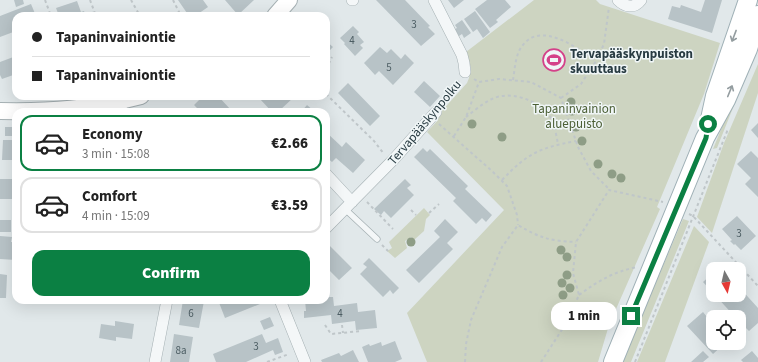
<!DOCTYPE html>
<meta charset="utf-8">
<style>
body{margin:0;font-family:"Source Sans 3",sans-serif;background:#f2f2f2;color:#222;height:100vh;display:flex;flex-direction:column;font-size:15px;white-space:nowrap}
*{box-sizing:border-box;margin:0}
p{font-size:13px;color:#767676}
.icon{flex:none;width:22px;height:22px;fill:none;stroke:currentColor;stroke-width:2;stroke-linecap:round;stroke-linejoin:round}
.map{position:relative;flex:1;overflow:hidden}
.panel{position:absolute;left:12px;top:108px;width:318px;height:196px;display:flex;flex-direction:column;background:#fff;border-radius:12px;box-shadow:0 4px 16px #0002}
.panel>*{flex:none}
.guide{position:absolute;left:12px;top:12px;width:318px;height:88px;border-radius:12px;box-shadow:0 4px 16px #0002;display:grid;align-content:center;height:88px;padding:0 20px;background:#fff}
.needle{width:26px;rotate:172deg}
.controls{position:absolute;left:706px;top:262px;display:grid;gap:8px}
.controls a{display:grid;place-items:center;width:40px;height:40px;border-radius:8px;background:#fff;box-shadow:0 4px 16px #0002;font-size:20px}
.end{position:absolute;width:18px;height:18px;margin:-9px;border:5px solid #0b8043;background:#fff;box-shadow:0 0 0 2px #fff}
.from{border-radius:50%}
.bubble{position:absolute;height:28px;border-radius:12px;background:#fff;box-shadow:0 4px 16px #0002;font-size:13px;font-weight:800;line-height:28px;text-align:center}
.guide b{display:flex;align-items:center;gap:14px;height:38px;font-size:15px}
.guide b+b{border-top:1px solid #e0e0e0}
.guide i{width:10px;height:10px;background:#222}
ul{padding:7px 0 0;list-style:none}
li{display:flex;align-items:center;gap:12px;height:56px;margin:0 8px 6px;padding:0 12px;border:2px solid #e0e0e0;border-radius:12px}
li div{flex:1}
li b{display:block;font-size:15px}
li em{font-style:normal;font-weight:800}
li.active{border-color:#0b8043}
li>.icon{width:36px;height:36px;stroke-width:1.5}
.action{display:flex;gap:8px;margin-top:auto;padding:8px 20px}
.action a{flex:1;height:46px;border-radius:12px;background:#0b8043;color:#fff;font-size:16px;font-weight:800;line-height:46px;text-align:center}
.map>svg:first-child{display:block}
.green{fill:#cdd4c1}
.building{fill:#b8c3c7}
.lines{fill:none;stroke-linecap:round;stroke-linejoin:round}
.lane-casing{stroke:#a6b1b4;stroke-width:7}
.street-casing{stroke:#a6b1b4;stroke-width:12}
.secondary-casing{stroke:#a6b1b4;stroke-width:18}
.primary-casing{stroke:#9fb0b6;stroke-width:20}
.path{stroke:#bfc6c9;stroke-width:2;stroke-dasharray:3 3;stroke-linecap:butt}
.lane{stroke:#f4f7f8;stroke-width:5.5}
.street{stroke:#f4f7f8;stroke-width:11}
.secondary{stroke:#fff;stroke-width:16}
.primary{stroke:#fff;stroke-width:18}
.tree{fill:#8e9d86}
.oneway{stroke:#949da0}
.route{stroke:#0b8043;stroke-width:5}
.labels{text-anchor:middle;stroke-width:3;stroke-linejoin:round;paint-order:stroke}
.number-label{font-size:11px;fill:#4c5d63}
.poi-label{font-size:13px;font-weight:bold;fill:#283b42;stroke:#f0f6f7;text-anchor:start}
.park-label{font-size:13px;fill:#4b5f35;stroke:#f0f6f7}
.street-label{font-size:13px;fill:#283b42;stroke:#f0f6f7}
</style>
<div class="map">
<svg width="758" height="362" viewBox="0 0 758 362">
<rect width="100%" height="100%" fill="#e1e8ea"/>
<path class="green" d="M534,0H596L600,4L720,43L704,94L657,207L660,209L609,325L598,362H427L407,313L504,210L427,132L438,120L439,114L467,83L469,78L471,68L466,52Z
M758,45L717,148L713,149L738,88Z
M758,64V93L712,233L697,217L724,143Z
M424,208L430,215L426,219L424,231L414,240L411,237L405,241L407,248L395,258L387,251L392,248L389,242Z
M683,219L689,221L631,362H622Z
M694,226L709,242L665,362H637Z"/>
<path class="building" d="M14,0H23L24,4L16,7Z
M178,0H203L208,7L195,16H189Z
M225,0H254L238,15Z
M376,0H405L430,26L428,27L435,34L421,46Z
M448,0H464L454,8Z
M487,0H505L511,7L496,20L498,22L490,28L475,9Z
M705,0H722L712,33L668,19L672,6L680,8L681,5L701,12Z
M77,1L81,12L84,11L86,16H59L56,8Z
M31,4L36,16H16V31L0,37V16Z
M475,11L490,32L483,38L477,29L473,32L464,19Z
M462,20L471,33L464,38L462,34L459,36L455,29L457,28L455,25Z
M353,26L359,32L357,34L364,42L360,45L363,48L355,56L344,44L345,43L340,38Z
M326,41L333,47L326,54Z
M380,47L387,53L391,49L401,59L405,54L414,63L393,85L379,71L375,75L364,63Z
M16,56V74L2,79L0,75V62Z
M424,81L440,96L430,107L414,92Z
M348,83L380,116L370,126L338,93Z
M203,96H218L231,110L233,109L236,112H201L194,105Z
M264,96H292L294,97L278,112H272L260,99Z
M307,105L315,112H301Z
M758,123V138L751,130Z
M5,127H16V136H5Z
M326,132L342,147L346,142L365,160L353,173L336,158L332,162L326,157Z
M3,140H16V160H2Z
M423,148L427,152L430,149L468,186L465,189L492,215L486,222L482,218L476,224L453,201L456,198L414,157Z
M751,151L758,158V197L745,184L751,178L737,164Z
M0,179H16V199H0Z
M405,179L411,185L407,188L414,195L391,218L384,211L381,215L374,209Z
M737,216L756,236L741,250L735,244L734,245L730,241L732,240L722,229Z
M445,219L458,232L447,243L453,249L419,283L406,270L440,237L434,231Z
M0,220H11V232H0Z
M0,236L12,237L11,242H16V260L0,259Z
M329,245L352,268L339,280L326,267V247Z
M369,258L399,288L393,294L390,290L383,297L360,274L367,267L363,264Z
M713,273V293L703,282Z
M0,274L7,275L6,298H0Z
M739,287L758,308V323L749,331L739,321V317H735L715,295H739Z
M326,297H333L334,306L357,303L358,312L375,310L377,328L356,330L355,321L332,324L331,315L304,318V311H306L305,300H326Z
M128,300H144V303L128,304Z
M183,300L204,301L199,328L179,325Z
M218,300H259L260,304L225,318Z
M703,312L713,324V343L724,344L713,354L687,326Z
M270,317L274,326L264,330L260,321Z
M115,321L134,324L132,339L116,337V341L99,338L101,324L115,326Z
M174,334L193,337L189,362H170Z
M262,334L266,343L278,338L283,352L275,355L273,350L246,362H216L213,354Z
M395,341L402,359L395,362H368L362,347L369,344L370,346L381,342L382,346Z
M353,350L359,362H322L321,360L339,353L341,356Z
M703,351L709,357L703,362H691Z
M752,351L758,358V362H743L741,360Z"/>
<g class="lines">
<g class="lane-casing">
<path id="lane" d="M345,209L377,239"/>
</g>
<g class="street-casing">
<path id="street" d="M352,0H353
M434,0L462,55L464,63L465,72
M618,0C625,7 634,9 641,0
M120,101L122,112
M326,174L352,202
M326,228L394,159L436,112
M280,300L305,362
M155,362L167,300"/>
</g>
<g class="secondary-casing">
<path id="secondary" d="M275,16L289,0
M0,111C51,112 91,109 141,96"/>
</g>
<g class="primary-casing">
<path id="primary" d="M710,119L715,96L748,0
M613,362L705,138L726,100L748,49L758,15"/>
</g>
<path class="path" d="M45,0L51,16
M90,0L96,16
M131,0L140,16
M173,0L181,16
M86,15L95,12
M326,69L332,57
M474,79L479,82L499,79L531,82L561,98L578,147L591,171L609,189
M513,80C515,69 515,54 523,45C541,21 578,48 596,61
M326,94L374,141L384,154
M561,98L581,84L596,61L604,44L609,7
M443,103L459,81
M466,117C474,111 483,103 492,99C510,90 537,100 549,115C555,123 556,135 558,144
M439,124L493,172L507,186L517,215L518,225
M454,136L466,117L479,82
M502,180C528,153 539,148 576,141
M367,202L393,229
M411,210L416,215
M429,213L439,204
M689,214L693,216L758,286
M382,245L388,251
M579,295C598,281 613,272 637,267
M325,325L331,334L361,331
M342,325L343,333
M267,362L289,354
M465,362L466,344L471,320L502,247L518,225C540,238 550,241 576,242
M541,362L565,325L579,295L573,273L576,242L609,190L663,202
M635,362L728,129"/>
<use href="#lane" class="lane"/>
<use href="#street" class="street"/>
<use href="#secondary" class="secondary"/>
<use href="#primary" class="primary"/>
</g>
<g class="tree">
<circle cx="571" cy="102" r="4.5"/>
<circle cx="572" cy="111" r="4.5"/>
<circle cx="472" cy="124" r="4.5"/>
<circle cx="576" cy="127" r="4.5"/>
<circle cx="502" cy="137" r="4.5"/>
<circle cx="582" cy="141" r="4.5"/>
<circle cx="598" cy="164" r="4.5"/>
<circle cx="612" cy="174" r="4.5"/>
<circle cx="621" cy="178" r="4.5"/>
<circle cx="411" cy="242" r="4.5"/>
<circle cx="561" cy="250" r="4.5"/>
<circle cx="567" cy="257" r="4.5"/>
<circle cx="567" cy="275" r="4.5"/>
<circle cx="562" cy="283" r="4.5"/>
<circle cx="570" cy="288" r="4.5"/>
<circle cx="563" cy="295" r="4.5"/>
<circle cx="559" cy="318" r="4.5"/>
</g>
<defs><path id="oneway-shaft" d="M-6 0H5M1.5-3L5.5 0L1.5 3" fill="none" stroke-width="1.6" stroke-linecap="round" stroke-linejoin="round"/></defs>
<g class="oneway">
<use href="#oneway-shaft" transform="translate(734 36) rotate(111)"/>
<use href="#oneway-shaft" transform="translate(730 91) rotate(-68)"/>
</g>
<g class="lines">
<path class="route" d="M631,316L706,138L708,124"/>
</g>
<defs>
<g id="stadium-ring" transform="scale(1.15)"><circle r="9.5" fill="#f0f6f7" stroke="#d44189" stroke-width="1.5"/><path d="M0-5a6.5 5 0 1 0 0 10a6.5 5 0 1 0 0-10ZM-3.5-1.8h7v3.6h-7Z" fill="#d44189"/></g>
</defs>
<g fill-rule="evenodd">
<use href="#stadium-ring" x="554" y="60"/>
</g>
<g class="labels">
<g class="number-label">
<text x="414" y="28">3</text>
<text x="352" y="44">4</text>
<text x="389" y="71">5</text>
<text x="739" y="237">3</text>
<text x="191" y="317">6</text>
<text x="340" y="317">4</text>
<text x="256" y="350">3</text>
<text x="181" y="354">8a</text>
</g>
<g class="poi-label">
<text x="570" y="58">Tervapääskynpuiston<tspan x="570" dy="15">skuuttaus</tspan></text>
</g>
<g class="park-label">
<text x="574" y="113">Tapaninvainion<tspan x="574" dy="15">aluepuisto</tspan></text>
</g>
<g class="street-label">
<text transform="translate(424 122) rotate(-50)" y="5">Tervapääskynpolku</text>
</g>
</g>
</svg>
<div class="controls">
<a><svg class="needle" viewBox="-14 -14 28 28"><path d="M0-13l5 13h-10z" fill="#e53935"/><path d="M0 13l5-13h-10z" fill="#767676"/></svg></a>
<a><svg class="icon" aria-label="locate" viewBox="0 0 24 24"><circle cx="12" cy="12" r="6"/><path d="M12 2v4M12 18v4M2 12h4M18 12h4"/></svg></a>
</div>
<i class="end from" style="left:708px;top:124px"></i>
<i class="end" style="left:631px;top:316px"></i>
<div class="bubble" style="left:551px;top:302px;width:66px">1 min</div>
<div class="guide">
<b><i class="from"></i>Tapaninvainiontie</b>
<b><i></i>Tapaninvainiontie</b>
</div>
<section class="panel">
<ul>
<li class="active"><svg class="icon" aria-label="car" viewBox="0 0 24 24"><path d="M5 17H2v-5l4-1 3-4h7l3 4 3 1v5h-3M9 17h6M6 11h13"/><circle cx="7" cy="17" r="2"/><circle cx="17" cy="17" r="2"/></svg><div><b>Economy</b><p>3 min · 15:08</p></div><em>€2.66</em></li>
<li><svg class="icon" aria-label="car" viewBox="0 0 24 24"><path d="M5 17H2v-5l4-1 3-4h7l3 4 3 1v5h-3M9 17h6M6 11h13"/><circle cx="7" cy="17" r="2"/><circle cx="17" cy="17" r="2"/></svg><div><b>Comfort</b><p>4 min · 15:09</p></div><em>€3.59</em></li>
</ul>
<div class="action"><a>Confirm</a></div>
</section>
</div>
